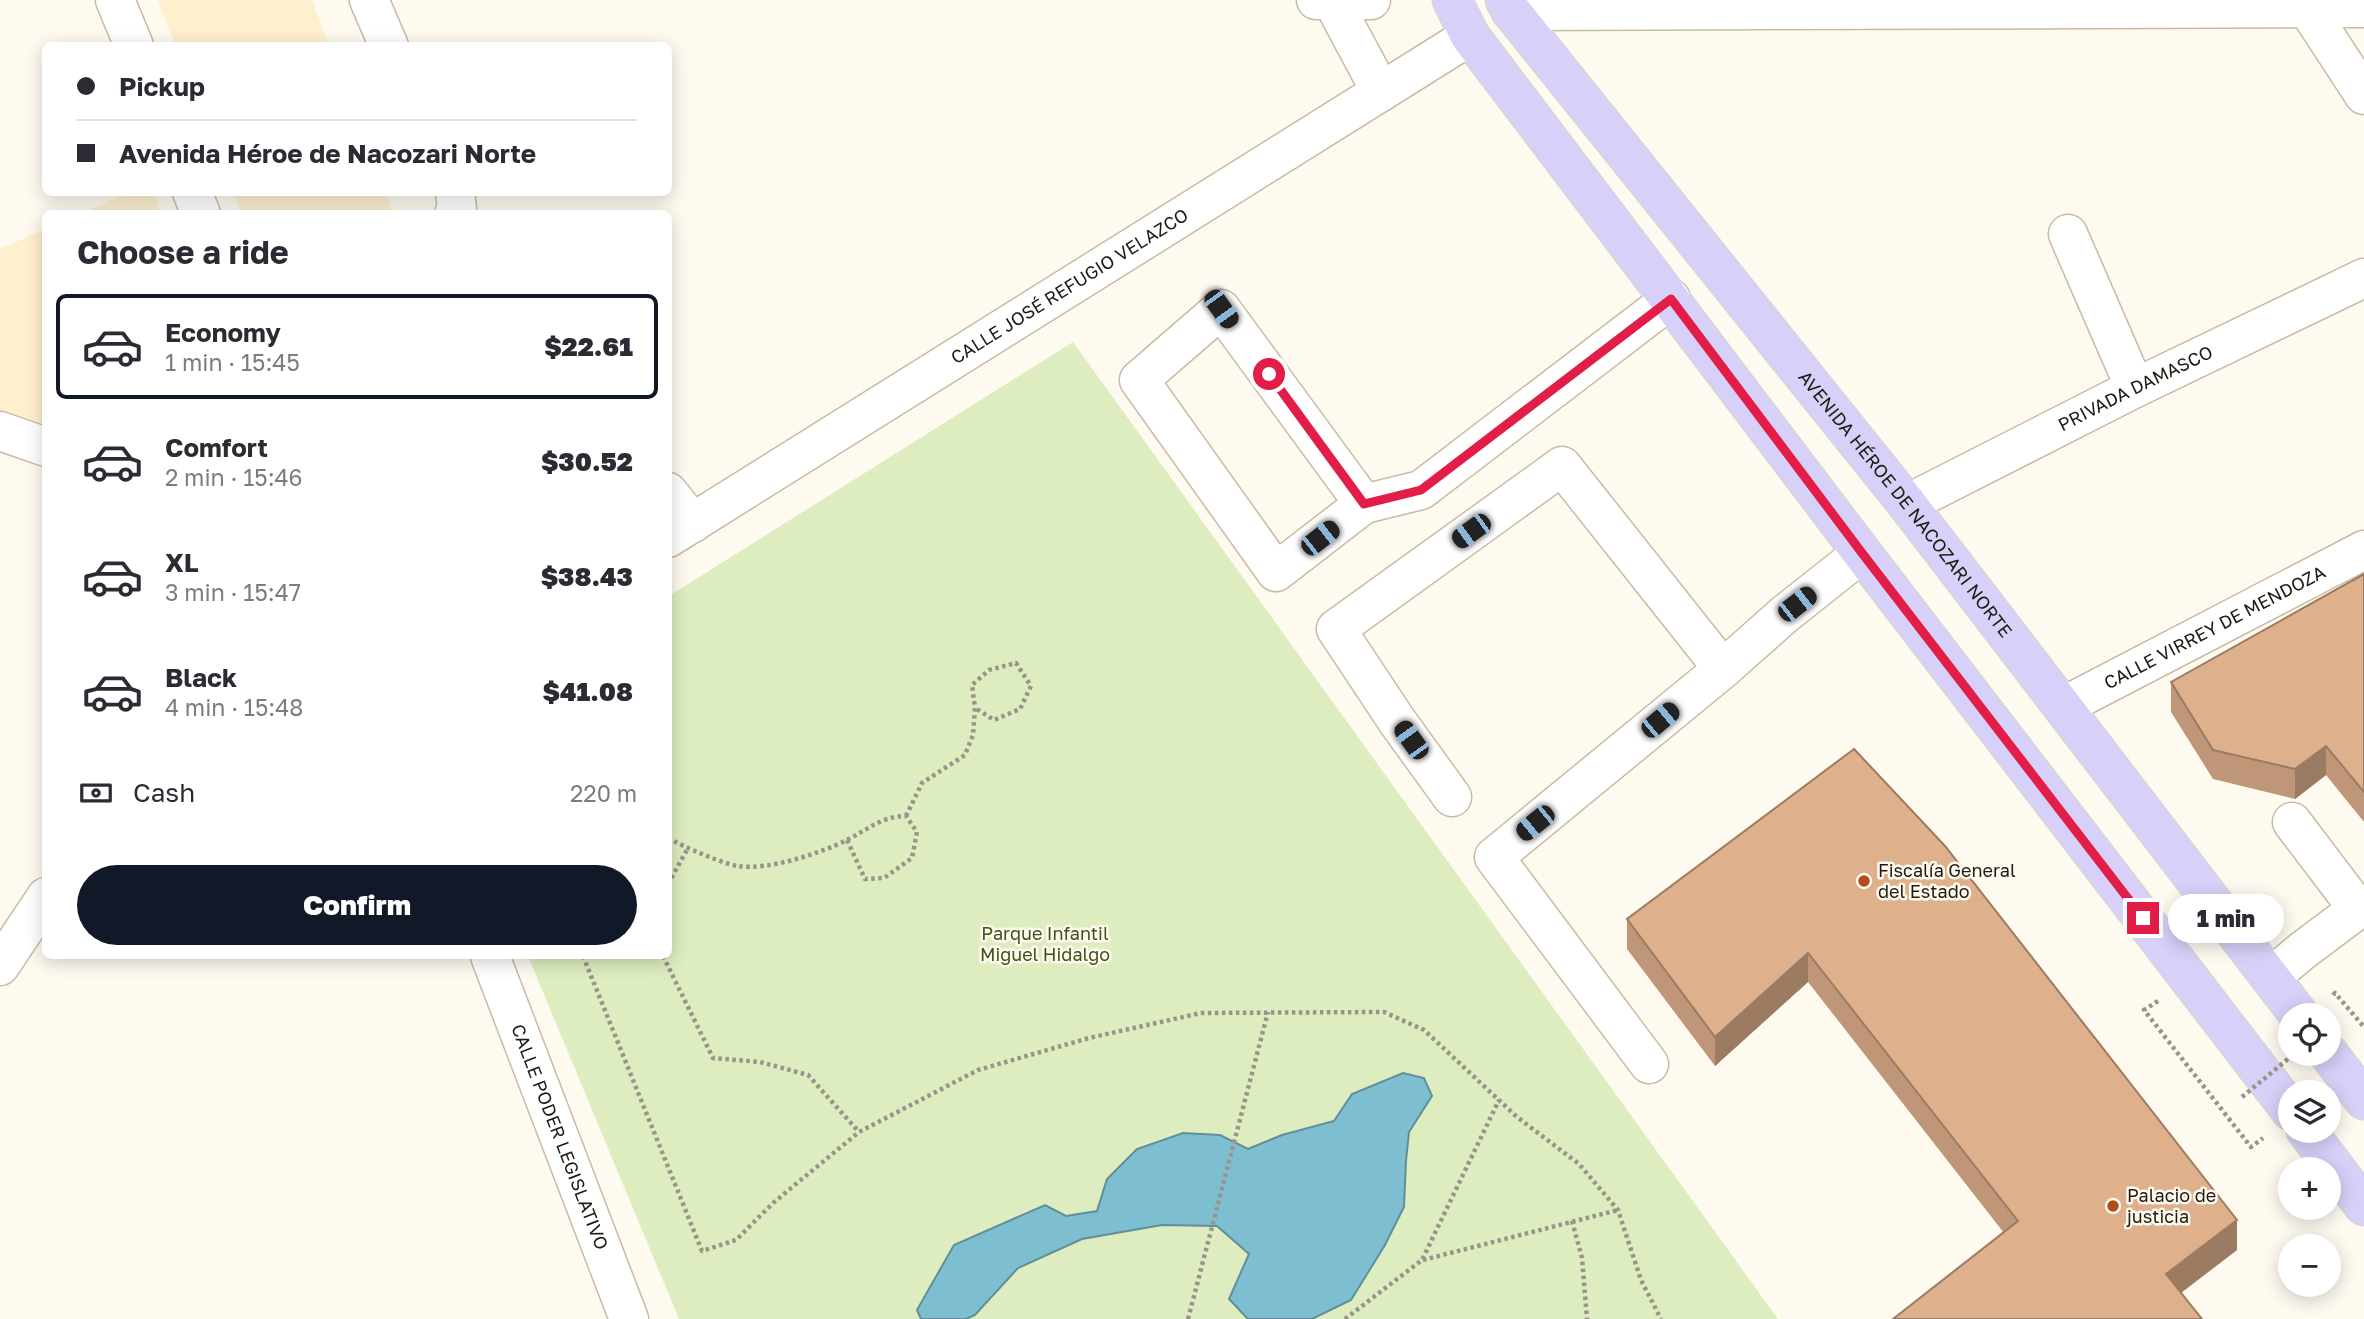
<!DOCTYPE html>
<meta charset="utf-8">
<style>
body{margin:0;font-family:"Golos Text",sans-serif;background:#f7f7f7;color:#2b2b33;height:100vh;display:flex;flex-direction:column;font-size:26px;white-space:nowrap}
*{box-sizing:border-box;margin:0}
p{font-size:23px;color:#7c7c81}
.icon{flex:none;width:38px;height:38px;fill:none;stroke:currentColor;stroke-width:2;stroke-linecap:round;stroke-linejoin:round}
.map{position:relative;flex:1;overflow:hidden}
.drawer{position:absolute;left:42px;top:210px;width:630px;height:749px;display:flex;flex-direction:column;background:#fff;border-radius:10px;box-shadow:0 4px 18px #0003}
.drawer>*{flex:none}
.banner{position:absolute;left:42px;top:42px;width:630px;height:154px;border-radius:10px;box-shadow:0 4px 18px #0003;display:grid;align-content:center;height:154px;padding:0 35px;background:#fff}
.buttons{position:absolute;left:2278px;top:1003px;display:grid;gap:14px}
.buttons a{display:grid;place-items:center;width:63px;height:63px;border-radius:50%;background:#fff;box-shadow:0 4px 18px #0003;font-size:35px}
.end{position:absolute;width:32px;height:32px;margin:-16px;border:9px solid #e11d48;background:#fff;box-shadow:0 0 0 4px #fff}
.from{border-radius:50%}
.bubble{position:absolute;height:49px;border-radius:24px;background:#fff;box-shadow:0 4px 18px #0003;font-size:23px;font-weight:800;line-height:49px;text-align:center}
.car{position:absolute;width:21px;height:42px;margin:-21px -10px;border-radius:9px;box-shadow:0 0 5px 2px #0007;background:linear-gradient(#222 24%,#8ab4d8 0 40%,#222 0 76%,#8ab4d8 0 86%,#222 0)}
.banner b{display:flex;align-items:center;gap:24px;height:66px;font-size:26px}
.banner b+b{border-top:2px solid #e1e1e2}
.banner i{width:18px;height:18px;background:#2b2b33}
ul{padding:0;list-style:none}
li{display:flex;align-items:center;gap:21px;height:105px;margin:0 14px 10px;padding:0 21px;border:4px solid transparent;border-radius:10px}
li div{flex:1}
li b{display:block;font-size:26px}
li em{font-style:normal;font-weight:800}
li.active{border-color:#111827}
li>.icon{width:63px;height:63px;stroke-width:1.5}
h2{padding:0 35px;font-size:32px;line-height:84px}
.pay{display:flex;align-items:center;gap:18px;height:77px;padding:0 35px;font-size:26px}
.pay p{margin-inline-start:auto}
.primary-button{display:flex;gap:14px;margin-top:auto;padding:14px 35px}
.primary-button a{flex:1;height:80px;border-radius:42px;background:#111827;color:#fff;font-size:28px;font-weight:800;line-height:80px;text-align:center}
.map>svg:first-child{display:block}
.built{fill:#fef0cf}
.green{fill:#deedbf}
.water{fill:#7dbfd1;stroke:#618e98;stroke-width:2}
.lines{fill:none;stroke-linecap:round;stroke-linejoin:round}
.minor-casing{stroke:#c7bca3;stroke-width:41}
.major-casing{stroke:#d7d6d4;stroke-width:41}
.path{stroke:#98948a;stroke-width:4.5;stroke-dasharray:3.5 3.5;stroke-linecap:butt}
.minor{stroke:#fff;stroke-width:38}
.major{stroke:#d7d0f8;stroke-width:38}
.path-bridge{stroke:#98948a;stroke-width:4.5;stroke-dasharray:3.5 3.5;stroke-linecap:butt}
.wall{fill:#bf9778}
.shaded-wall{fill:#9b7b62}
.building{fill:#deb08c;stroke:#9b7b62;stroke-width:2}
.route{stroke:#e11d48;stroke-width:9}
.poi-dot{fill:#b14c1d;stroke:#fffaf0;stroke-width:2.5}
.labels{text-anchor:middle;stroke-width:5;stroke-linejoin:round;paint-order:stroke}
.street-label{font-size:18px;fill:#1f1b12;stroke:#fffaf0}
.poi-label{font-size:18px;fill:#1f1b12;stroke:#fffaf0;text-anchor:start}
.park-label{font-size:18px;fill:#425119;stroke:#fffaf0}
</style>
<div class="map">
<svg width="2364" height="1319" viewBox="0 0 2364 1319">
<rect width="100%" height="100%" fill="#fffaf0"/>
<path class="built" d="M158,0H312L329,45H175Z
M129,193H153L161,213H82Z
M233,193H385L393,213H241Z
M45,229V431L0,415V249Z"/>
<path class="green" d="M1073,342L1778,1319H679L528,956H668L669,596Z"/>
<path class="water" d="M1403,1073L1424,1078L1432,1096L1409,1132L1406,1161L1404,1207L1385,1245L1351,1300L1312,1319H1248L1229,1299L1249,1254L1217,1226L1162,1225L1082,1239L1018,1268L975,1315L966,1319H921L917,1310L954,1245L1045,1205L1066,1216L1097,1211L1107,1179L1137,1149L1183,1133L1220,1135L1248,1149L1282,1135L1334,1121L1352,1094Z"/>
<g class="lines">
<g class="minor-casing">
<g id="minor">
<path d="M115,0L134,46"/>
<path d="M369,0L389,46"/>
<path d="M1316,0H1371"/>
<path d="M2302,0L2364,95"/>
<path d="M1333,2L1381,92"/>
<path d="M1511,11L2364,8"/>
<path d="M192,192L201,214"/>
<path d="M454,214L457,209L455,192"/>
<path d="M2068,234L2135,388"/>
<path d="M0,431L46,447"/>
<path d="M668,492L693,523"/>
<path d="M1364,504L1221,309L1139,380L1276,572L1364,504L1421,490L1671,299"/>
<path id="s1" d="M1907,504L2135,388L2364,278"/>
<path id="s2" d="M668,538L1470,36"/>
<path id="s3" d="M2064,706L2364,550"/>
<path d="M1452,797L1397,721L1336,629L1562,466L1723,669"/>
<path id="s4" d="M490,956L629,1319"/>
<path d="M0,966L46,897"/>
<path d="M2271,977L2302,951L2358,909L2292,822"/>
<path d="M1649,1064L1494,857L1723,669L1785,614L1862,553"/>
</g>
</g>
<g class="major-casing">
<g id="major">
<path d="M1452,0L1470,36L1862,553L2291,1111"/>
<path id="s5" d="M1505,0L1511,11L1907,504L2299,1015"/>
<path d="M2329,1054L2364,1100"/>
<path d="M2306,1130L2364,1206"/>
</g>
</g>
<path class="path" d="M906,816L922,783L965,755L973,735L975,708L972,685L989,670L1016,663L1031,686L1020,709L994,720L975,708
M668,838C682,846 723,864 738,866C767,871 821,853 847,840C867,830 882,816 906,816L917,832L912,858L884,878L865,879L847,840
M668,884L688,848
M583,956L702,1251L736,1240L773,1203L859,1132L978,1070L1089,1038L1201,1013L1384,1012L1424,1030L1517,1117L1579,1164L1618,1210L1641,1280L1661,1319
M663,956L713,1058L760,1062L808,1075L859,1132
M2333,995L2335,993L2364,1027
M2158,1001L2144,1010L2251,1147L2263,1138
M1572,1221L1582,1258L1587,1319
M1423,1260L1618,1210
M1188,1319L1268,1012
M1345,1319L1422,1260L1499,1100"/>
<use href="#minor" class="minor"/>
<use href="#major" class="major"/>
<path class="path-bridge" d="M2242,1097L2294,1054"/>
</g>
<path class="wall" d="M2364,574V822L2326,775L2295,799L2213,779L2171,712V682Z
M1854,749L2237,1250L2181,1293L2004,1233L1808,982L1715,1066L1627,949V919Z"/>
<path class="shaded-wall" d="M2326,746V775L2295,799V769Z
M1808,953V982L1715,1066V1037Z
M2237,1220V1250L2166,1304V1274Z"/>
<path class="building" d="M2364,574V792L2326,746L2295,769L2213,750L2171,682Z
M1854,749L1945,846L2237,1220L2166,1274L2202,1319H1893L2018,1221L1808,953L1715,1037L1627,919Z"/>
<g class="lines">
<path class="route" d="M1269,374L1364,504L1421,490L1671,299L1862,553L2143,918"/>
</g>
<g class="poi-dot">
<circle cx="1864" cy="881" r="7"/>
<circle cx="2113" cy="1206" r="7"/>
</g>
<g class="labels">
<g class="street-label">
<text dy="6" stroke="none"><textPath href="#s2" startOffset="474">CALLE JOSÉ REFUGIO VELAZCO</textPath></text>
<text dy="6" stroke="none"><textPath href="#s1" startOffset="256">PRIVADA DAMASCO</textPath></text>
<text dy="6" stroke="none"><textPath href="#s5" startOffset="644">AVENIDA HÉROE DE NACOZARI NORTE</textPath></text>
<text dy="6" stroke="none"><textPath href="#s3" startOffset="170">CALLE VIRREY DE MENDOZA</textPath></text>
<text dy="6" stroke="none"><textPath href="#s4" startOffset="194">CALLE PODER LEGISLATIVO</textPath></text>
</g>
<g class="poi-label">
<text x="1878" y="877">Fiscalía General<tspan x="1878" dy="21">del Estado</tspan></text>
<text x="2127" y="1202">Palacio de<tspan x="2127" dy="21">justicia</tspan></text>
</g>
<g class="park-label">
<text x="1045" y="940">Parque Infantil<tspan x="1045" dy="21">Miguel Hidalgo</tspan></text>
</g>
</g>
</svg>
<div class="buttons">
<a><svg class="icon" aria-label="locate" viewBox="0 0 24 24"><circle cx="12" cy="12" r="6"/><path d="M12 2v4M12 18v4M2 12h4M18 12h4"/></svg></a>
<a><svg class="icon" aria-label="layers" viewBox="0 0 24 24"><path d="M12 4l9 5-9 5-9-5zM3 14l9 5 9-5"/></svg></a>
<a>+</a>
<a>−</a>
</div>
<i class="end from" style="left:1269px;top:374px"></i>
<i class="end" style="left:2143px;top:918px"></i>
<div class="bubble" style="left:2168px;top:894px;width:116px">1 min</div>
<i class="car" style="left:1221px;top:309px;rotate:144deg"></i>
<i class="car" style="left:1471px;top:531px;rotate:234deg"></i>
<i class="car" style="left:1320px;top:538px;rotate:52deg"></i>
<i class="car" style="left:1797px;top:604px;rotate:52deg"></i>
<i class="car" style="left:1660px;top:720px;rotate:50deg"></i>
<i class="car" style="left:1411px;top:740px;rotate:324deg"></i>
<i class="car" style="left:1535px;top:823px;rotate:231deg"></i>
<div class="banner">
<b><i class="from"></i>Pickup</b>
<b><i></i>Avenida Héroe de Nacozari Norte</b>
</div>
<section class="drawer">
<h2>Choose a ride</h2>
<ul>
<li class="active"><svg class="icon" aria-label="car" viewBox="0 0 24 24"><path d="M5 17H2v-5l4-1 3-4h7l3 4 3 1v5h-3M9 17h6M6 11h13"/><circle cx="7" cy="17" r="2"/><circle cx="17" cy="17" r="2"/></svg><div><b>Economy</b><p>1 min · 15:45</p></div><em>$22.61</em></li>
<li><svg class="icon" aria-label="car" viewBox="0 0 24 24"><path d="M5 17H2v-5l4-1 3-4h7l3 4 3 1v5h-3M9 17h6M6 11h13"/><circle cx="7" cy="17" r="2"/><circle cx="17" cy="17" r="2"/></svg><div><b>Comfort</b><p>2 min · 15:46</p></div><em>$30.52</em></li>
<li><svg class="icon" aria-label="car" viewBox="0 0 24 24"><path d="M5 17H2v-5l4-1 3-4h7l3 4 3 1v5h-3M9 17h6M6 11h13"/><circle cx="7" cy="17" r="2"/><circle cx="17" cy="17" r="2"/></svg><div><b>XL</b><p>3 min · 15:47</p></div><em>$38.43</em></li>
<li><svg class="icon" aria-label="car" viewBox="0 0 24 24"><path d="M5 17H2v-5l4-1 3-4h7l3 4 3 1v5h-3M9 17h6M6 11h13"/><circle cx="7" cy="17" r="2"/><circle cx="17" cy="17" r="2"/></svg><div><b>Black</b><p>4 min · 15:48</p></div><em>$41.08</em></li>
</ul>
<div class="pay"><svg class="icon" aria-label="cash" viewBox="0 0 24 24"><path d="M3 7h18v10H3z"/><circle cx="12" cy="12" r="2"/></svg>Cash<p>220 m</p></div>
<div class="primary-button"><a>Confirm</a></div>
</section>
</div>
